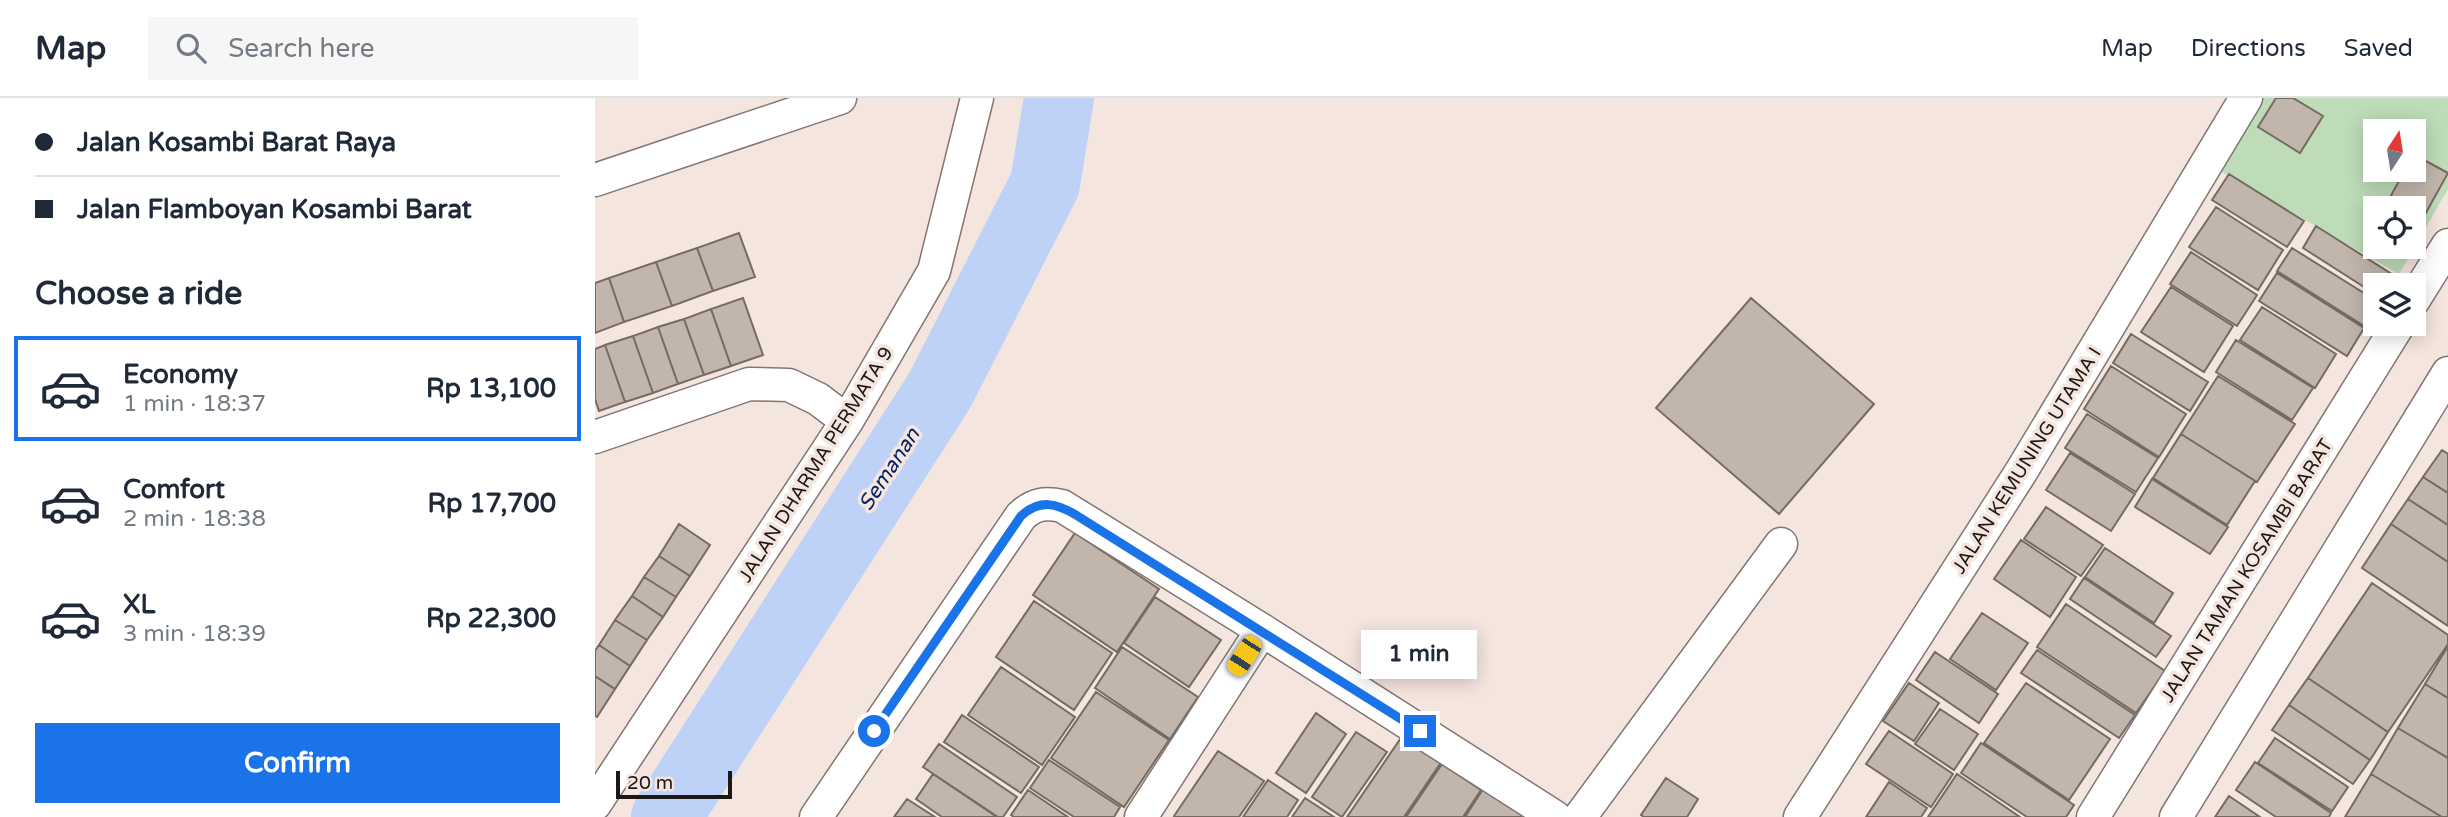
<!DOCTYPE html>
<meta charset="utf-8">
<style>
body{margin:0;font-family:"Varela Round",sans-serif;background:#f6f6f7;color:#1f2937;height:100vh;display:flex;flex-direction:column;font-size:26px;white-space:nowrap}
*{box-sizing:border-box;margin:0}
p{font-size:23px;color:#747a83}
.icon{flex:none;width:38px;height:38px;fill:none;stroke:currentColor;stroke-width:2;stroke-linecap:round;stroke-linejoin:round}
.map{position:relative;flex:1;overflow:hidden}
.drawer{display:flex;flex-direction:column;background:#fff;width:595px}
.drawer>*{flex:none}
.banner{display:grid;align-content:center;height:154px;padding:0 35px;background:#fff}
.needle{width:46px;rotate:12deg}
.controls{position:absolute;left:1768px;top:21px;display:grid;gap:14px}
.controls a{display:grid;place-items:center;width:63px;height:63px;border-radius:0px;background:#fff;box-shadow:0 4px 18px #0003;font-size:35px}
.scale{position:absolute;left:21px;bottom:18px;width:116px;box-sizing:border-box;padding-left:7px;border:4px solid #1d1816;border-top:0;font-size:19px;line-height:24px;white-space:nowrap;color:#1d1816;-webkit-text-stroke:5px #f5e5df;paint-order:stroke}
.end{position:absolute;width:32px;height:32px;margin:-16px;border:9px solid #1a73e8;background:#fff;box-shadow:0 0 0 4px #fff}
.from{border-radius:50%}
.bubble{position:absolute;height:49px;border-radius:0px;background:#fff;box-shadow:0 4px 18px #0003;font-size:23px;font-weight:700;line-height:49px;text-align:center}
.car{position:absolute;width:21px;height:42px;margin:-21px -10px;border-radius:9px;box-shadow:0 0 5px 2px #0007;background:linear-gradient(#f5c518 24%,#345 0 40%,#f5c518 0 76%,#345 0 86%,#f5c518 0)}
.banner b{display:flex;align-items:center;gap:24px;height:66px;font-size:26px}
.banner b+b{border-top:2px solid #e0e1e3}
.banner i{width:18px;height:18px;background:#1f2937}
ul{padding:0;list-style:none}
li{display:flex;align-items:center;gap:21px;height:105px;margin:0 14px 10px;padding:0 21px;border:4px solid transparent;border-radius:0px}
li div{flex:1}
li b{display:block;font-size:26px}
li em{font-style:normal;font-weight:700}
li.active{border-color:#1a73e8}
li>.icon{width:63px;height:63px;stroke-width:1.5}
h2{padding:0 35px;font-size:32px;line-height:84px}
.cta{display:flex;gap:14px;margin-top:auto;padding:14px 35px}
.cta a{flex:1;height:80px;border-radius:0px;background:#1a73e8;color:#fff;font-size:28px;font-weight:700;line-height:80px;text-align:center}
header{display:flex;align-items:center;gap:42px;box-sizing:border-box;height:98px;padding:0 35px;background:#fff;border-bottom:2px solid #e0e1e3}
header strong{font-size:33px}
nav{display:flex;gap:38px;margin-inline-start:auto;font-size:24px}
.search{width:490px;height:63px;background:#f6f6f7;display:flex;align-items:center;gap:18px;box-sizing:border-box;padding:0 24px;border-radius:0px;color:#747a83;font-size:26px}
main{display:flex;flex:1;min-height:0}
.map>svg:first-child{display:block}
.green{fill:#bedcb8;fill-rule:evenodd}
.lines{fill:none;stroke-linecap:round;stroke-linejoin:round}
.river{stroke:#bed1f6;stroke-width:70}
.building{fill:#c2b6ac;stroke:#766b62;stroke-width:2}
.street-casing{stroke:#837570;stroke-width:35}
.street{stroke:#fff;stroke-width:32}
.route{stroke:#1a73e8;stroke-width:9}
.labels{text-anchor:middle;stroke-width:7;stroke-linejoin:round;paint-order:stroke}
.street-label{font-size:19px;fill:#1d1816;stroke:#f5e5df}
.water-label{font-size:21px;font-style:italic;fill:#062466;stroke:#f5e5df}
</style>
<header>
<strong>Map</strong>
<div class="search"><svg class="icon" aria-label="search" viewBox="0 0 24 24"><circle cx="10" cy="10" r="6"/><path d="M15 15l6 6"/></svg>Search here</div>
<nav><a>Map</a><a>Directions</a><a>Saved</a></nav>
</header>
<main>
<section class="drawer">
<div class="banner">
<b><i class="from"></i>Jalan Kosambi Barat Raya</b>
<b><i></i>Jalan Flamboyan Kosambi Barat</b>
</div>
<h2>Choose a ride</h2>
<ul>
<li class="active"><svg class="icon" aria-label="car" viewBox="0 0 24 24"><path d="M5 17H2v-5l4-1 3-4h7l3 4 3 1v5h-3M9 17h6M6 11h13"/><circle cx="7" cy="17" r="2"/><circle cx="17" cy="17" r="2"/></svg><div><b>Economy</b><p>1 min · 18:37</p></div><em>Rp 13,100</em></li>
<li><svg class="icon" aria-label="car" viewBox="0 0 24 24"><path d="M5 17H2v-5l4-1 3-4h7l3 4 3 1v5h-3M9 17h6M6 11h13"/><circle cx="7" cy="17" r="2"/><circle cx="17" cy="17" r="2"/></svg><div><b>Comfort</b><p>2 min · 18:38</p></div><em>Rp 17,700</em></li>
<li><svg class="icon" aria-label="car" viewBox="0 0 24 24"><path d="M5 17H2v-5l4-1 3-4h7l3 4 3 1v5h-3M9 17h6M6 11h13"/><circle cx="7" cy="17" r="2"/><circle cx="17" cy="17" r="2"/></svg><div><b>XL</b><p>3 min · 18:39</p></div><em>Rp 22,300</em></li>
</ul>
<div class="cta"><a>Confirm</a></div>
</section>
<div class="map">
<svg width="1853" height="719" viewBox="0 0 1853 719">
<rect width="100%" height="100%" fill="#f5e5df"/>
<path class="green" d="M1668,0H1853V91L1804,176L1623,72ZM1780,33H1818V72H1780ZM1780,110H1818V149H1780Z"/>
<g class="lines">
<path class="river" d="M71,719L345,292L450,86L464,0"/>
</g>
<path class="building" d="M1681,0H1698L1728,18L1705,55L1663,29Z
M1818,56L1853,75L1827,122L1818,117V110H1806L1793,103L1810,72H1818Z
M1634,76L1709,123L1692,149L1617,102Z
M1621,109L1688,152L1663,192L1594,149Z
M1721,128L1811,185L1810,187H1780V196L1708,150Z
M144,135L160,179L118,193L102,150Z
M102,150L118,193L77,208L61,164Z
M1697,150L1780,202V226H1782L1777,233L1682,173Z
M1596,154L1662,197L1642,228L1575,186Z
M61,164L77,208L29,224L14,180Z
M1682,175L1769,230L1752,258L1664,203Z
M14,180L29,224L0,235V185Z
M1576,189L1638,228L1609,274L1546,234Z
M148,200L168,257L136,268L116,211Z
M1156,200L1279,306L1184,416L1061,310Z
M1667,209L1741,256L1720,290L1645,242Z
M116,211L136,268L109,277L89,221Z
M89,221L109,277L83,286L63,229Z
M63,229L83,286L58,295L38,238Z
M1536,236L1613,284L1595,313L1518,265Z
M38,238L58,295L30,304L10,247Z
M1641,242L1718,290L1697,322L1621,274Z
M10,247L30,304L4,313L0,301V251Z
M1516,268L1591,316L1564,359L1489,311Z
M1623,278L1700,326L1662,384L1586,336Z
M1492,316L1563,360L1541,394L1470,350Z
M1586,336L1660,383L1632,427L1558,380Z
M1847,352L1853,356V395L1828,379Z
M1475,355L1540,396L1516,433L1451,392Z
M1828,379L1853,395V427L1813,401Z
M1557,381L1633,429L1615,456L1540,409Z
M1813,401L1853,427V464L1796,426Z
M1451,409L1508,447L1486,478L1429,441Z
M84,426L115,447L95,478L64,458Z
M1796,426L1853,464V528L1767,470Z
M480,435L564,491L522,554L438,497Z
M1426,442L1481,479L1455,519L1399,481Z
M1510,450L1578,495L1559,525L1490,479Z
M64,458L95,478L81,499L49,479Z
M49,479L81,499L68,519L37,498Z
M1489,480L1576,538L1561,559L1475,501Z
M1777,485L1853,537V546L1793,634L1713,580Z
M37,498L68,519L52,542L20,522Z
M560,499L626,542L594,589L529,545Z
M439,503L517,555L479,612L401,559Z
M1471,506L1570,573L1541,615L1442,549Z
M1387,515L1433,545L1401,592L1355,561Z
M20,522L52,542L35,568L4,547Z
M4,547L35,568L20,591L0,578V553Z
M1853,548V600L1830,586Z
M527,549L603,599L575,641L500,590Z
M1442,552L1540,617L1524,640L1426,575Z
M1340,554L1403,596L1384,625L1321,582Z
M406,569L480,619L447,667L373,617Z
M0,578L20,591L2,619L0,618Z
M1713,580L1793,634L1775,662L1694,607Z
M1314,585L1344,605L1319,643L1288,623Z
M1431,585L1515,641L1474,702L1389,645Z
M1830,586L1853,600V660L1803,630Z
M501,594L574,642L529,709L456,660Z
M1694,607L1775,662L1758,686L1677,632Z
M1345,611L1383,636L1359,672L1320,646Z
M721,615L751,636L711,695L681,675Z
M367,617L444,669L426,695L349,644Z
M1803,630L1853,660V719H1847L1776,676Z
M1294,633L1358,676L1336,709L1271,666Z
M761,634L792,654L747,719L717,699Z
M810,634L849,660L809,719H752Z
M1680,640L1753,689L1737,713L1663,665Z
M1386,645L1479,707L1471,719H1432L1366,675Z
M344,646L422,699L408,719H403L328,669Z
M623,653L669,683L644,719H581L579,718Z
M454,662L525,709L519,719H479L435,690Z
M1660,664L1736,715L1734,719H1681L1641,692Z
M847,666L886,692L868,719H811Z
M338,676L402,719H347L321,701Z
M1362,676L1425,719H1333Z
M1776,676L1847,719H1750Z
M1071,680L1103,701L1092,719H1049L1046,717Z
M673,682L703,702L692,719H648Z
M1294,684L1332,710L1326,719H1271Z
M890,688L929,714L926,719H870Z
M433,692L473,719H419L416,717Z
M1634,698L1665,719H1620Z
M710,700L739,719H697Z
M312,701L340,719H299Z"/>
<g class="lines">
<g class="street-casing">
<path id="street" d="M0,82L245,0
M1818,203L1853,147
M0,339L154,286L194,287L223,301L252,323
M0,706L252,323L339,173L382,0
M221,719L426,418C439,406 450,404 467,408L667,532L960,719
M546,719L667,532
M985,719L1186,446
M1205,719L1426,374L1651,0
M1498,719L1804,226
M1581,719L1853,275"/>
</g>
<use href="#street" class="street"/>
</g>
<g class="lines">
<path class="route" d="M279,633L426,418C445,401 461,405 481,417L825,633"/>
</g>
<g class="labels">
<g class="street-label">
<text transform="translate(1431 362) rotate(-58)" y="7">JALAN KEMUNING UTAMA I</text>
<text transform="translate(220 366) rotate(-58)" y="7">JALAN DHARMA PERMATA 9</text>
<text transform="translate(1651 472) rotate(-58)" y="7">JALAN TAMAN KOSAMBI BARAT</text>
</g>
<g class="water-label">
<text transform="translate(294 371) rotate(-57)" y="7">Semanan</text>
</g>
</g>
</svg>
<div class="controls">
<a><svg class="needle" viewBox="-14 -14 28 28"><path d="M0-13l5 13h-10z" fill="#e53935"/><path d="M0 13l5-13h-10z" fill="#747a83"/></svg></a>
<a><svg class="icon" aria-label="locate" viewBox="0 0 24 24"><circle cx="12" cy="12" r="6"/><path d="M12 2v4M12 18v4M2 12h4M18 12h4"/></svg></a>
<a><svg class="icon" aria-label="layers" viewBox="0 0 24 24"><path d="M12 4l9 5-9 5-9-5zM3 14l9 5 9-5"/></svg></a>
</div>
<div class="scale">20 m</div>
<i class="end from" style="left:279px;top:633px"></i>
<i class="end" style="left:825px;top:633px"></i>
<div class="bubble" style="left:766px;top:532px;width:116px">1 min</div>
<i class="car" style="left:649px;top:558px;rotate:213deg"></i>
</div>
</main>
